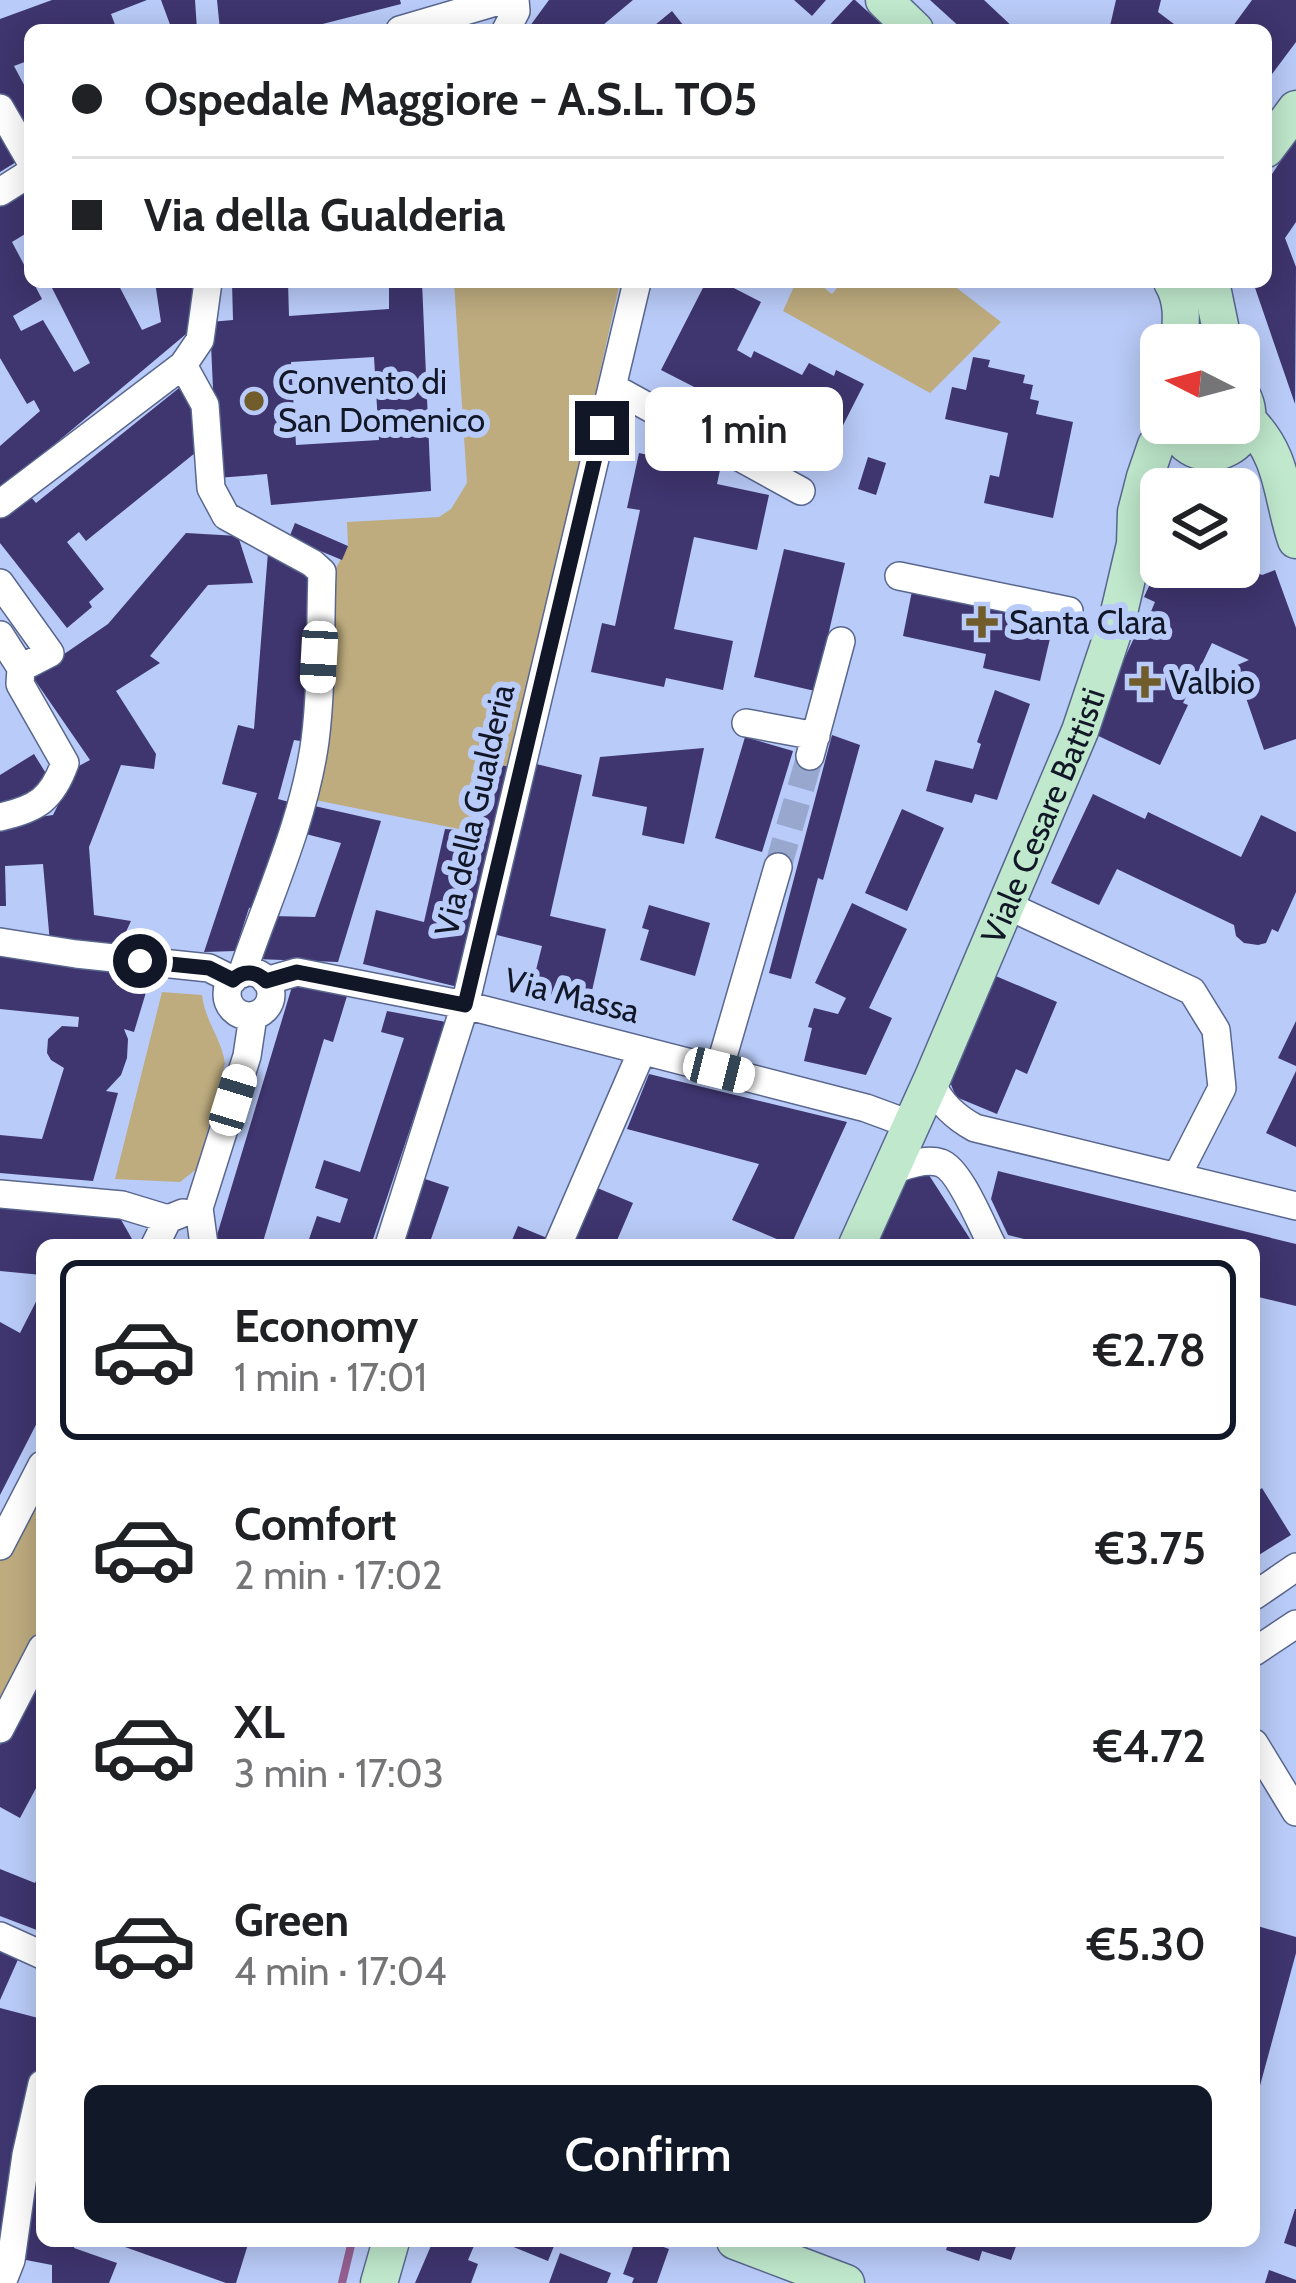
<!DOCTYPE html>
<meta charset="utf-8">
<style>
body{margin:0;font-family:Cabin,sans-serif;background:#f6f6f6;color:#202124;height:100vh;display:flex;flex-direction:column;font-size:45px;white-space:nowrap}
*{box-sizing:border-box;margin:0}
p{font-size:39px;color:#757577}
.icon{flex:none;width:66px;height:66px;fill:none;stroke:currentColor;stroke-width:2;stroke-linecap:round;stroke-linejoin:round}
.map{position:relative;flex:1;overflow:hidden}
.panel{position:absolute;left:36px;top:1239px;width:1224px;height:1008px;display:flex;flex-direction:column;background:#fff;border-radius:18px;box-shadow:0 6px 30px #0003}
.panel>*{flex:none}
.hud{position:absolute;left:24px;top:24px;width:1248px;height:264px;border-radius:18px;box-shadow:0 6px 30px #0003;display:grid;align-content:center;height:264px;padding:0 48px;background:#fff}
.needle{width:78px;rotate:276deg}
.controls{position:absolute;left:1140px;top:324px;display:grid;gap:24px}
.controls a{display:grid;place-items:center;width:120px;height:120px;border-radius:18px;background:#fff;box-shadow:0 6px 30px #0003;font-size:60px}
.end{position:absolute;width:54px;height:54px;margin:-27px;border:15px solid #111727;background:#fff;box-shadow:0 0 0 6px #fff}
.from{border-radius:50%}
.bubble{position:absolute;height:84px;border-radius:18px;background:#fff;box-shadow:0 6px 30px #0003;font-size:39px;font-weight:600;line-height:84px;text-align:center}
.car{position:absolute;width:36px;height:72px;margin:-36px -18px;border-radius:15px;box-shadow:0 0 9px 3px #0007;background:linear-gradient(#fff 24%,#345 0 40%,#fff 0 76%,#345 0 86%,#fff 0)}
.hud b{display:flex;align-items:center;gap:42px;height:114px;font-size:45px}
.hud b+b{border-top:3px solid #e0e0e0}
.hud i{width:30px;height:30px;background:#202124}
ul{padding:21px 0 0;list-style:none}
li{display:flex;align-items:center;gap:36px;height:180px;margin:0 24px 18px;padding:0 24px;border:6px solid transparent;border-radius:18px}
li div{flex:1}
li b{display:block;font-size:45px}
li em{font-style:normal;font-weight:600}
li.active{border-color:#111827}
li>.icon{width:108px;height:108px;stroke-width:1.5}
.action{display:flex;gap:24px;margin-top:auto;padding:24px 48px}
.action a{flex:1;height:138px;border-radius:18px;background:#111827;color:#fff;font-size:48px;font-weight:600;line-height:138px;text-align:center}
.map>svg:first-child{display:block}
.green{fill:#beac7f}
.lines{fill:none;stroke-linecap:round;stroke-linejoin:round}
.stream{stroke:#946091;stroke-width:8}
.building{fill:#3f356f;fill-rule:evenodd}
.street-tunnel{stroke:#97a7ce;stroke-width:27;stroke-dasharray:27 14;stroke-linecap:butt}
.street-casing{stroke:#59678f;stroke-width:30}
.secondary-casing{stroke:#59678f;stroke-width:39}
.street{stroke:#fff;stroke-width:27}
.secondary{stroke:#bfe8cc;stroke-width:36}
.route{stroke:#111727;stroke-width:15}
.poi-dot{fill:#705d2b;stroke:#b9cbf8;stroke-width:4.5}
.labels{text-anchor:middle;stroke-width:12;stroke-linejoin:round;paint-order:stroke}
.poi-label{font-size:33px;fill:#111727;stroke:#b9cbf8;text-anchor:start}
.street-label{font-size:33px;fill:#111727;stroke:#b9cbf8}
</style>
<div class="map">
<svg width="1296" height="2283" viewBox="0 0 1296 2283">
<rect width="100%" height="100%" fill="#b9cbf8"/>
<path class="green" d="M454,282H620L512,767L487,763L469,831L315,800L329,739L336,568L348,546L347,522L439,517L451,509L467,483Z
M796,282H817L832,294L842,282H949L1001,322L930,393L783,311Z
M162,992L202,995C206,1024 221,1037 225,1063L198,1168L180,1182L115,1179Z
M42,1463V1650L13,1704L0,1697V1544Z"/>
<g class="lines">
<path class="stream" d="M342,2283L352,2241"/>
</g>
<path class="building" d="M52,0H147L111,14L117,30H30V60L14,66L30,96V152L0,97V19Z
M161,0H195L197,30H172Z
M217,0H400L401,4L299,30H220Z
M549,0H633L597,30H527Z
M794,0H826L812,16Z
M853,0H855L888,30H825Z
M930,0H984L1016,30H963Z
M1116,0H1161L1158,12L1182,30H1123L1110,26Z
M1252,0H1296V42L1266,82V30H1230Z
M672,11L687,30H658L655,25Z
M0,124L21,159L0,172Z
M1296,138V222L1285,238L1296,267L1295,404L1253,282H1266V183Z
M30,186V231L12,242L30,276V282H33L42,299L13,316L21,331L43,320L74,372L90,363L49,282H117L142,330L161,322L155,282H195L198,324L0,490V446L40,411L34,400L27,404L0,358V204Z
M232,282H288L289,316L389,309V282H422L431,491L271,505L267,474L217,478L210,322L233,320ZM374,357L379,440L296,445L291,362Z
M706,282H722L761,302L737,350L751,358L754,351L802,375L809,363L834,376L836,370L864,384L835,441L828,438L821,452L661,370Z
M973,357L990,360L988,367L1025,375L1023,383L1033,385L1030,399L1039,401L1036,414L1073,422L1053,518L984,503L990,475L999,477L1008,433L945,419L952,387L966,390Z
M179,388L193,406L195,453L86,541L79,532L67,542L104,589L89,602L92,607L67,628L0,543V512L26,491L36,503Z
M639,453L720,470L717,484L769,495L757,550L694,537L674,629L733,641L723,690L666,678L664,687L591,672L602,623L615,626L640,510L627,508Z
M868,457L886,463L876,495L858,489Z
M1239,490L1253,497L1242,520L1239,519Z
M295,523L348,546L342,560L289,538Z
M186,533L238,536L253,583L208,585L150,656L160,663L116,691L156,754L154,769L121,765L89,847L94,915L131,921L118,949L50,943L43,864L5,866L6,906H0V823L53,815L77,767L90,760L32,676L108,624Z
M784,549L845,563L815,691L754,677Z
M268,552L312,574L307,742L294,740L278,799L289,802L255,907L249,908L235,951L204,952L257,793L222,784L238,725L254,729Z
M1239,564L1262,575L1275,570L1296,628V739L1264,750L1235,666L1249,660L1212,643L1183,703L1188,705L1160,765L1090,732L1134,638L1139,640L1155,602L1144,597L1158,567H1239Z
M913,586L1056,613L1040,681L983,668L986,654L903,636Z
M995,690L1030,704L997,800L975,794L972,803L926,791L935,760L973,769L981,744L977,742Z
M832,735L860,745L823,880L818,878L791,979L769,973Z
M745,737L793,751L762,852L715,838Z
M704,748L684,844L642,835L647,807L592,796L600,757Z
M34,754L50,780L11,804L0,807V775Z
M487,763L512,767L458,987L363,964L376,910L424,922L445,829L469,831Z
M532,763L582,775L550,916L606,929L589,1004L531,990L542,946L493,934Z
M1093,794L1145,819L1148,812L1241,857L1261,815L1296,832V892L1278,932L1272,929L1266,943L1258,945L1244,943L1236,936L1234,925L1117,869L1099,905L1051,883Z
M310,805L381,821L338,962L256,959L271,916L315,917L341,843L302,833Z
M902,809L944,828L907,911L865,893Z
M852,903L907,929L869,1008L892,1018L866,1075L804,1061L812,1028L808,1027L814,1008L838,1014L846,998L815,983Z
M649,905L710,923L695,976L640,960L649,930L642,928Z
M0,955L136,972L147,989L134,1032L124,1029L128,1039L127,1058L121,1075L106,1091L118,1093L93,1181L0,1173V1135L42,1139L64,1068L51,1060L47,1053L48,1039L62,1026L78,1027L79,1017L0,1009Z
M991,974L1057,1002L1027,1074L1016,1069L997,1114L956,1097L948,1077Z
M294,980L347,996L333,1042L324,1039L262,1245H214Z
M387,1011L446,1022L371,1245H307L317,1216L340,1223L348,1199L315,1188L324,1160L360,1172L404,1038L381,1032Z
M1296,1021V1066L1278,1058Z
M1296,1071V1147L1266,1133Z
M649,1074L847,1122L791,1245L732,1220L759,1164L627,1129Z
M925,1169L974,1245H872L898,1183Z
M998,1171L1296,1244V1306L1254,1296V1245H1048L1008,1235L991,1199Z
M416,1176L449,1187L429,1245H393Z
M595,1187L633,1203L615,1245H571Z
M0,1206L120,1218L132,1239L129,1245H42V1275L0,1271Z
M518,1226L552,1240L550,1245H510Z
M42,1290V1413L0,1495V1322L20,1333Z
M1262,1488L1291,1535L1254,1558V1494Z
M42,1662V1777L20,1818L0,1807V1745Z
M0,1869L35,1883L38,1877L42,1878V1932L0,1916Z
M1254,1925L1296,1937V1953L1255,2104Z
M0,1947L20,1955L0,2000Z
M0,2008L42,2019V2060L0,2252Z
M39,2146H42V2223L38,2222L37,2233L42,2234V2241H75L74,2248L117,2263L109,2283H52V2265L26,2260L28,2221Z
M1295,2209H1296V2247L1284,2243Z
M249,2241L236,2283H226L111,2242Z
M433,2241H476L468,2260L478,2264L471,2283H415Z
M499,2241H556L548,2261Z
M635,2241H647L669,2249L657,2283H632L634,2278L623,2274Z
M949,2241H1018L1011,2260L982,2251L979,2261L946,2250Z
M560,2253L611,2273L607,2283H549Z
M1269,2270L1296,2280V2283H1265Z"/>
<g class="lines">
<path class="street-tunnel" d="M778,867L810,756"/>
<g class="street-casing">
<path id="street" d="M400,30L502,0
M506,30L516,11L515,0
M0,108L30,160
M0,192L30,173
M183,365L205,405L211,488L226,516L312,563L322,572C320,628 322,686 315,741C304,821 268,898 242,974
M612,387L801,491
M0,504L183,365L200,340L208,282
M899,576L1069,611
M0,583L50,653L21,668L0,635
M746,723L816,736
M810,756L841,641
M0,817C37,809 52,799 65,763L20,684L21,668
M1006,905L1192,991L1216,1030L1222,1088L1177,1176
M0,942L76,954L209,968L233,980
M227 994a22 22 0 1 1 44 0a22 22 0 1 1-44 0Z
M266,981L297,972L465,1005L866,1108L912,1125
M719,1070L778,867
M931,1083C941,1104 955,1117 975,1128L1296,1206
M893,1170C907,1165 926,1158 941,1163C960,1170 982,1226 992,1245
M0,1194L122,1205L168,1219
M155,1245L168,1219L183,1213
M204,1245L199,1208L247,1056L253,1016
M389,1245L465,1005L637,282
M558,1245L642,1051
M0,1546L42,1465
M1254,1596L1296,1567
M1254,1652L1296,1624
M0,1729L42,1648
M1254,1743L1296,1812
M0,1936L42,1955
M2,2283L11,2260L26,2155L42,2084"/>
</g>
<g class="secondary-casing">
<g id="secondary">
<path d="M884,0L915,30"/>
<path d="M1266,149L1296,109"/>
<path d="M1172,282C1184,302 1181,323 1179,345"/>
<path d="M1211,282L1224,345"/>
<path d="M1247,420C1284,455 1281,496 1296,540"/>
<path d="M1172,423C1197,483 1272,441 1239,390"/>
<path id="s1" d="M857,1245L933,1077L1080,731L1117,621L1135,544L1136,512L1145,477L1156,445L1172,426"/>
<path d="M735,2241L846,2283"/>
<path d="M379,2283L391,2241"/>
</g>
</g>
<use href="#street" class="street"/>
<use href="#secondary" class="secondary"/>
</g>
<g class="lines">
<path class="route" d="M140,961L209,968L233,980C243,970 256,971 266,981L297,972L465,1005L602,428"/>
</g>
<g class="poi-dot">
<circle cx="254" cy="401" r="12"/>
<path d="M976 604h12v12h12v12h-12v12h-12v-12h-12v-12h12z"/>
<path d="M1139 664h12v12h12v12h-12v12h-12v-12h-12v-12h12z"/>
</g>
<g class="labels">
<g class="poi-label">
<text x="278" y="394">Convento di<tspan x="278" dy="38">San Domenico</tspan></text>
<text x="1009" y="634">Santa Clara</text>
<text x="1169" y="694">Valbio</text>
</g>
<g class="street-label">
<text transform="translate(474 810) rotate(-77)" y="12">Via della Gualderia</text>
<text dy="12" stroke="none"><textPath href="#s1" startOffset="468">Viale Cesare Battisti</textPath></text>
<text transform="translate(572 995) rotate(14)" y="12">Via Massa</text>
</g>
</g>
</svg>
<div class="controls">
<a><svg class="needle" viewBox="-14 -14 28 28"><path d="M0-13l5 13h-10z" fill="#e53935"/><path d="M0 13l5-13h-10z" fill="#757577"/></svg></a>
<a><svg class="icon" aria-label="layers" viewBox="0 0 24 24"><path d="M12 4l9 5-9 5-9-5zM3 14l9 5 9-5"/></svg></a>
</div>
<i class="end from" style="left:140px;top:961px"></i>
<i class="end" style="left:602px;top:428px"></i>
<div class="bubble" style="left:645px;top:387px;width:198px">1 min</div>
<i class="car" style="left:319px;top:657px;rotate:183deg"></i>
<i class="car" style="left:719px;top:1070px;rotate:104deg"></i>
<i class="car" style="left:233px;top:1100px;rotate:17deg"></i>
<div class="hud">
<b><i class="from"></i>Ospedale Maggiore - A.S.L. TO5</b>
<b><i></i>Via della Gualderia</b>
</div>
<section class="panel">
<ul>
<li class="active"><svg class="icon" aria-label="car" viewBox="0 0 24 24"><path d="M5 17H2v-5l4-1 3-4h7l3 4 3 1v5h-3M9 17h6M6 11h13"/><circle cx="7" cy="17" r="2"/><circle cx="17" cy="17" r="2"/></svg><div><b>Economy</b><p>1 min · 17:01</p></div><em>€2.78</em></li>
<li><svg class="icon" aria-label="car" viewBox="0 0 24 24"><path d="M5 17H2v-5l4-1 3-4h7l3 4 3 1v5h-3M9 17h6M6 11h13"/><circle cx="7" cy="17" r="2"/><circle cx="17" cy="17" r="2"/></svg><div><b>Comfort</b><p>2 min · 17:02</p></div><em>€3.75</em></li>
<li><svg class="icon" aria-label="car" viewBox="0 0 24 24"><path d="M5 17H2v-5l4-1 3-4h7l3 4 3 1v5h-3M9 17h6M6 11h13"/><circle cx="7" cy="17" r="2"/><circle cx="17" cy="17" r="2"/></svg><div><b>XL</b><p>3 min · 17:03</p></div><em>€4.72</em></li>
<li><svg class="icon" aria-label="car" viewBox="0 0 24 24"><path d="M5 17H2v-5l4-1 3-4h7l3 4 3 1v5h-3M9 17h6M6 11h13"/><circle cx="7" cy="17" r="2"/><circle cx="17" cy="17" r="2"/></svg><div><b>Green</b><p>4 min · 17:04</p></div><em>€5.30</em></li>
</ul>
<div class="action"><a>Confirm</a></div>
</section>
</div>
